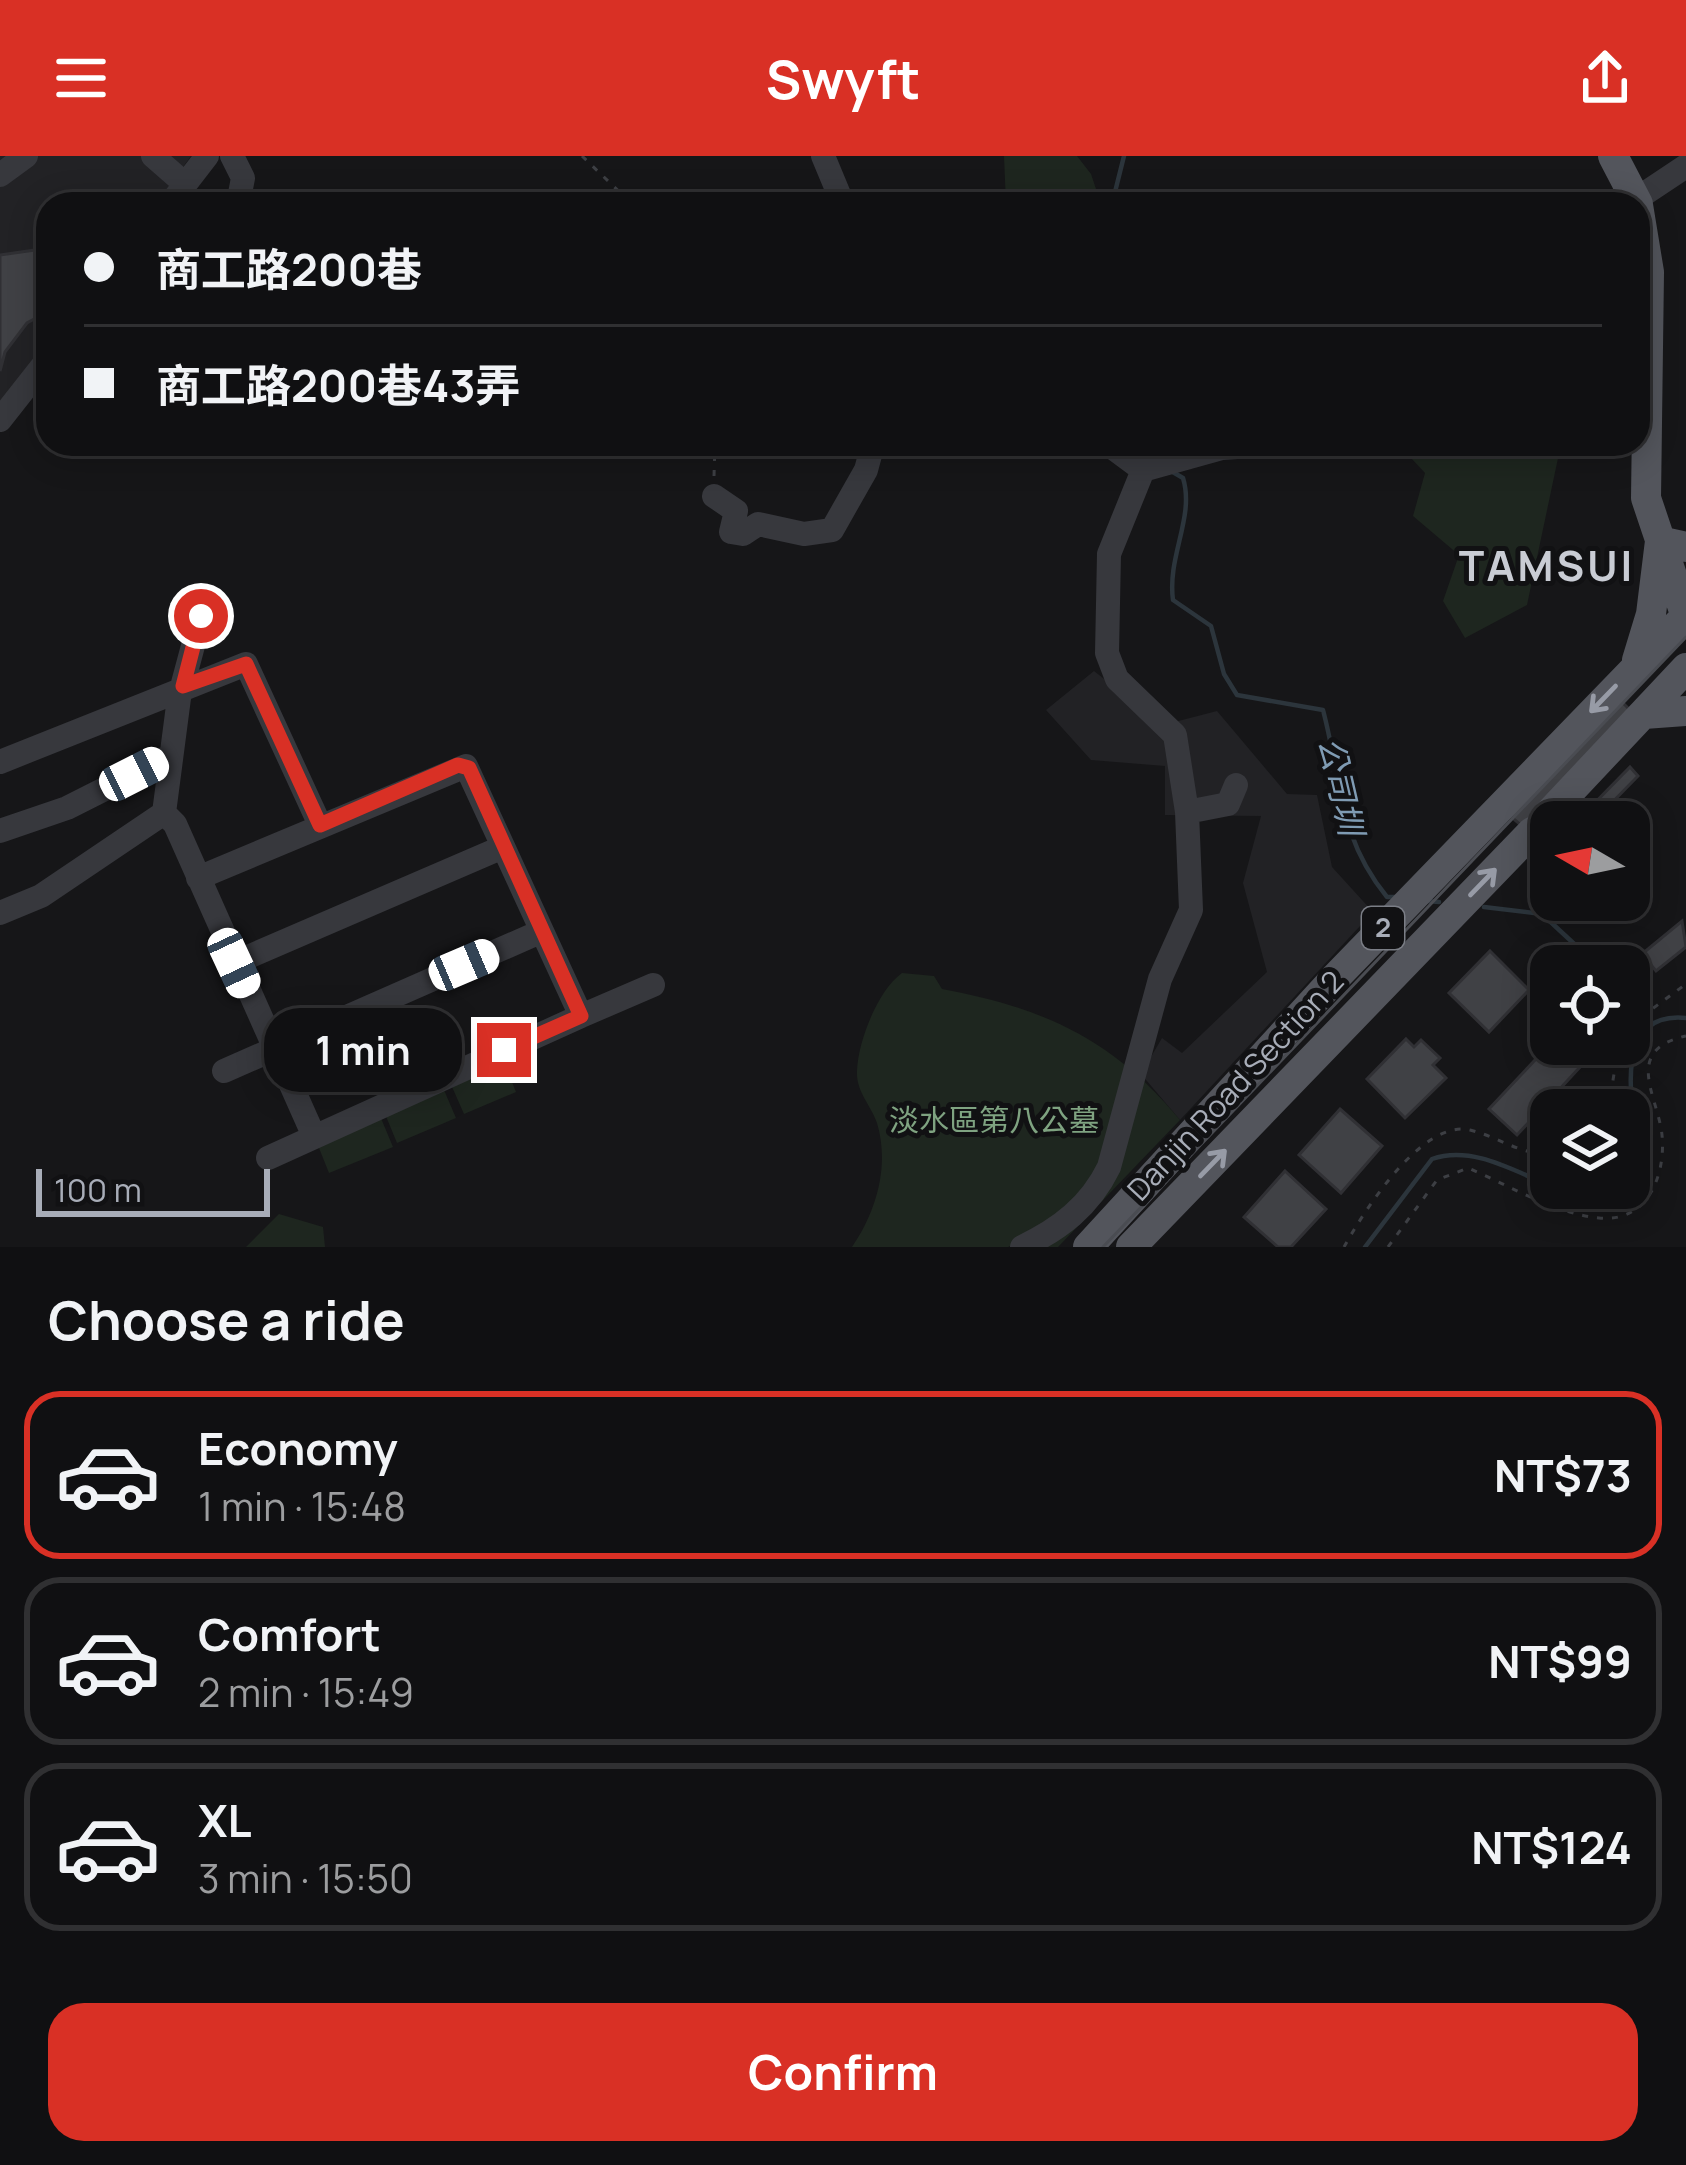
<!DOCTYPE html>
<meta charset="utf-8">
<style>
body{margin:0;font-family:Manrope,"Noto Sans TC",sans-serif;background:#1e1e20;color:#f1f3f6;height:100vh;display:flex;flex-direction:column;font-size:45px;white-space:nowrap}
*{box-sizing:border-box;margin:0}
p{font-size:39px;color:#9c9d9f}
.icon{flex:none;width:66px;height:66px;fill:none;stroke:currentColor;stroke-width:2;stroke-linecap:round;stroke-linejoin:round}
.map{position:relative;height:1091px;overflow:hidden}
.panel{display:flex;flex-direction:column;background:#101012;flex:1}
.panel>*{flex:none}
.banner{position:absolute;left:36px;top:36px;width:1614px;height:264px;border-radius:36px;box-shadow:0 6px 30px #0003,0 0 0 3px #303032;display:grid;align-content:center;height:264px;padding:0 48px;background:#101012}
.needle{width:78px;rotate:279deg}
.controls{position:absolute;left:1530px;top:645px;display:grid;gap:24px}
.controls a{display:grid;place-items:center;width:120px;height:120px;border-radius:24px;background:#101012;box-shadow:0 6px 30px #0003,0 0 0 3px #303032;font-size:60px}
.scale{position:absolute;left:36px;bottom:30px;width:234px;box-sizing:border-box;padding-left:12px;border:6px solid #a8adb8;border-top:0;font-size:33px;line-height:42px;white-space:nowrap;color:#a8adb8;-webkit-text-stroke:9px #111113;paint-order:stroke}
.end{position:absolute;width:54px;height:54px;margin:-27px;border:15px solid #d93025;background:#fff;box-shadow:0 0 0 6px #fff}
.from{border-radius:50%}
.bubble{position:absolute;height:84px;border-radius:36px;background:#101012;box-shadow:0 6px 30px #0003,0 0 0 3px #303032;font-size:39px;font-weight:700;line-height:84px;text-align:center}
.car{position:absolute;width:36px;height:72px;margin:-36px -18px;border-radius:15px;box-shadow:0 0 9px 3px #0007;background:linear-gradient(#fff 24%,#345 0 40%,#fff 0 76%,#345 0 86%,#fff 0)}
.banner b{display:flex;align-items:center;gap:42px;height:114px;font-size:45px}
.banner b+b{border-top:3px solid #303032}
.banner i{width:30px;height:30px;background:#f1f3f6}
ul{padding:0;list-style:none}
li{display:flex;align-items:center;gap:36px;height:168px;margin:0 24px 18px;padding:0 24px;border:6px solid #303032;border-radius:36px}
li div{flex:1}
li b{display:block;font-size:45px}
li em{font-style:normal;font-weight:700}
li.active{border-color:#d93025}
li>.icon{width:108px;height:108px;stroke-width:1.5}
h2{padding:0 48px;font-size:54px;line-height:144px}
.button{display:flex;gap:24px;margin-top:auto;padding:24px 48px}
.button a{flex:1;height:138px;border-radius:36px;background:#d93025;color:#fff;font-size:48px;font-weight:700;line-height:138px;text-align:center}
header{display:flex;justify-content:space-between;align-items:center;height:156px;padding:0 48px;background:#d93025;color:#fff;font-size:54px;font-weight:700}
.map>svg:first-child{display:block}
.built{fill:#222225}
.green{fill:#1e261f}
.lines{fill:none;stroke-linecap:round;stroke-linejoin:round}
.stream{stroke:#2c353c;stroke-width:4.5}
.building{fill:#404145;stroke:#303034;stroke-width:3}
.path{stroke:#3d3f44;stroke-width:3;stroke-dasharray:6 9;stroke-linecap:butt}
.minor{stroke:#37383d;stroke-width:24}
.major{stroke:#53555c;stroke-width:30}
.tram{stroke:#4a4c52;stroke-width:3}
.oneway{stroke:#979ba6}
.route{stroke:#d93025;stroke-width:15}
.labels{text-anchor:middle;stroke-width:10;stroke-linejoin:round;paint-order:stroke}
.shield{fill:#111113;stroke:#7b7e86;stroke-width:3}
.shield-label{font-size:27px;font-weight:bold;fill:#a8adb8}
.street-label{font-size:30px;fill:#a8adb8;stroke:#111113}
.park-label{font-size:30px;fill:#7fa381;stroke:#111113}
.water-label{font-size:33px;font-style:italic;fill:#7f9bb3;stroke:#111113}
.district-label{font-size:42px;font-weight:bold;letter-spacing:3px;fill:#c9ccd4;stroke:#111113}
</style>
<header><svg class="icon" aria-label="menu" viewBox="0 0 24 24"><path d="M4 6h16M4 12h16M4 18h16"/></svg>Swyft<svg class="icon" aria-label="share" viewBox="0 0 24 24"><path d="M12 15V3M7 8l5-5 5 5M5 13v7h14v-7"/></svg></header>
<div class="map">
<svg width="1686" height="1091" viewBox="0 0 1686 1091">
<rect width="100%" height="100%" fill="#161618"/>
<path class="built" d="M0,0H191L156,48H48V193L0,258Z
M1094,515L1163,569L1217,555L1287,638L1317,639L1332,711L1373,756L1180,964L1141,918L1162,882L1182,897L1267,816L1243,727L1261,660L1165,659V610L1091,604L1046,554Z"/>
<path class="green" d="M1004,0H1077L1091,18L1101,48H1006Z
M1398,288H1561L1527,449L1465,482L1443,445L1459,399L1413,360L1425,317Z
M902,817L934,820L942,833C1044,852 1113,883 1180,964L1058,1091H1035L1105,1009L1051,1071L1008,1091H852C876,1056 890,1010 877,967C871,949 856,936 857,915C858,885 878,834 902,817Z
M502,901L516,936L464,958L449,924Z
M441,927L456,962L397,987L383,953Z
M378,955L393,991L329,1017L315,982Z
M279,1058L323,1071L325,1091H246Z"/>
<g class="lines">
<path class="stream" d="M1112,48L1124,0
M1171,315L1183,322C1195,361 1167,400 1173,444L1211,470L1224,518L1237,539L1323,554C1342,626 1338,681 1387,741H1396
M1427,745L1439,746
M1484,751L1542,758L1598,810
M1629,847L1632,852
M1629,1022L1640,1002C1634,960 1607,854 1686,862
M1556,1032L1603,1048L1622,1032
M1365,1091L1432,1003C1472,989 1514,1015 1551,1030"/>
</g>
<path class="building" d="M35,94L47,156L27,167L5,196L0,215V99Z
M1614,538L1638,562L1551,670V708L1544,701L1550,694L1502,653Z
M1630,611L1638,620L1593,666H1576Z
M1682,765L1686,791L1656,815L1642,798Z
M1490,795L1529,834L1489,876L1449,837Z
M1406,883L1414,891L1421,884L1440,902L1433,909L1446,922L1405,962L1367,923Z
M1551,887L1583,888L1593,897L1517,979L1489,953Z
M1340,953L1382,990L1341,1037L1299,999Z
M1285,1015L1326,1053L1291,1091H1278L1244,1061Z"/>
<g class="lines">
<path class="path" d="M582,0L632,48
M714,320L715,288
M1629,870L1686,828
M1608,954L1619,888
M1344,1091C1364,1055 1422,963 1470,974C1499,981 1520,999 1551,998
M1388,1091L1437,1024L1468,1012C1508,1029 1556,1058 1599,1062C1647,1067 1666,1020 1662,979C1658,940 1622,894 1686,880"/>
<path class="minor" d="M153,0L185,28
M232,0L243,22L238,48
M823,0L843,48
M0,19L26,0
M170,48L207,0
M1629,48L1686,10
M0,264L48,203
M1073,288H1108L1143,314
M714,340L736,355L731,376L743,378L758,368L804,378L832,374L866,314L873,288
M201,460L179,542L164,657L175,668L313,978
M0,606L246,508L320,669
M1187,656L1228,648L1236,629
M0,675L67,652L168,601
M198,722L466,610L581,860L653,829
M0,757L41,740L164,657
M234,807L503,691
M224,915L540,776
M268,1002L581,860
M1022,1091C1060,1073 1090,1050 1109,1011L1160,823L1191,754L1187,656L1175,579L1117,523L1107,497L1109,398L1143,314L1222,292L1281,288"/>
<path class="major" d="M1613,0L1638,48
M1638,49L1649,116L1646,342L1686,461
M1637,504L1651,458L1660,385L1686,391
M1644,558L1686,555
M1544,663L1686,512
M1088,1091L1335,822L1686,460
M1131,1091L1532,676"/>
<path class="tram" d="M1103,1091L1686,481"/>
</g>
<defs><path id="oneway-shaft" d="M-6 0H5M1.5-3L5.5 0L1.5 3" fill="none" stroke-width="1.6" stroke-linecap="round" stroke-linejoin="round" transform="scale(3)"/></defs>
<g class="oneway">
<use href="#oneway-shaft" transform="translate(1603 543) rotate(134)"/>
<use href="#oneway-shaft" transform="translate(1483 726) rotate(-46)"/>
<use href="#oneway-shaft" transform="translate(1213 1007) rotate(-46)"/>
</g>
<g class="lines">
<path class="route" d="M201,460L183,530L246,508L320,669L458,609L469,612L581,860L504,894"/>
</g>
<g class="labels">
<rect class="shield" x="1362" y="751" width="42" height="42" rx="9"/>
<g class="shield-label">
<text x="1383" y="781">2</text>
</g>
<g class="street-label">
<text transform="translate(1236 930) rotate(-47)" y="10">Danjin Road Section 2</text>
</g>
<g class="park-label">
<text x="994" y="975">淡水區第八公墓</text>
</g>
<g class="water-label">
<text transform="translate(1341 630) rotate(77)" y="12">公司圳</text>
</g>
<g class="district-label">
<text x="1547" y="425">TAMSUI</text>
</g>
</g>
</svg>
<div class="controls">
<a><svg class="needle" viewBox="-14 -14 28 28"><path d="M0-13l5 13h-10z" fill="#e53935"/><path d="M0 13l5-13h-10z" fill="#9c9d9f"/></svg></a>
<a><svg class="icon" aria-label="locate" viewBox="0 0 24 24"><circle cx="12" cy="12" r="6"/><path d="M12 2v4M12 18v4M2 12h4M18 12h4"/></svg></a>
<a><svg class="icon" aria-label="layers" viewBox="0 0 24 24"><path d="M12 4l9 5-9 5-9-5zM3 14l9 5 9-5"/></svg></a>
</div>
<div class="scale">100 m</div>
<i class="end from" style="left:201px;top:460px"></i>
<i class="end" style="left:504px;top:894px"></i>
<div class="bubble" style="left:264px;top:852px;width:198px">1 min</div>
<i class="car" style="left:134px;top:618px;rotate:63deg"></i>
<i class="car" style="left:234px;top:807px;rotate:155deg"></i>
<i class="car" style="left:464px;top:809px;rotate:67deg"></i>
<div class="banner">
<b><i class="from"></i>商工路200巷</b>
<b><i></i>商工路200巷43弄</b>
</div>
</div>
<section class="panel">
<h2>Choose a ride</h2>
<ul>
<li class="active"><svg class="icon" aria-label="car" viewBox="0 0 24 24"><path d="M5 17H2v-5l4-1 3-4h7l3 4 3 1v5h-3M9 17h6M6 11h13"/><circle cx="7" cy="17" r="2"/><circle cx="17" cy="17" r="2"/></svg><div><b>Economy</b><p>1 min · 15:48</p></div><em>NT$73</em></li>
<li><svg class="icon" aria-label="car" viewBox="0 0 24 24"><path d="M5 17H2v-5l4-1 3-4h7l3 4 3 1v5h-3M9 17h6M6 11h13"/><circle cx="7" cy="17" r="2"/><circle cx="17" cy="17" r="2"/></svg><div><b>Comfort</b><p>2 min · 15:49</p></div><em>NT$99</em></li>
<li><svg class="icon" aria-label="car" viewBox="0 0 24 24"><path d="M5 17H2v-5l4-1 3-4h7l3 4 3 1v5h-3M9 17h6M6 11h13"/><circle cx="7" cy="17" r="2"/><circle cx="17" cy="17" r="2"/></svg><div><b>XL</b><p>3 min · 15:50</p></div><em>NT$124</em></li>
</ul>
<div class="button"><a>Confirm</a></div>
</section>
